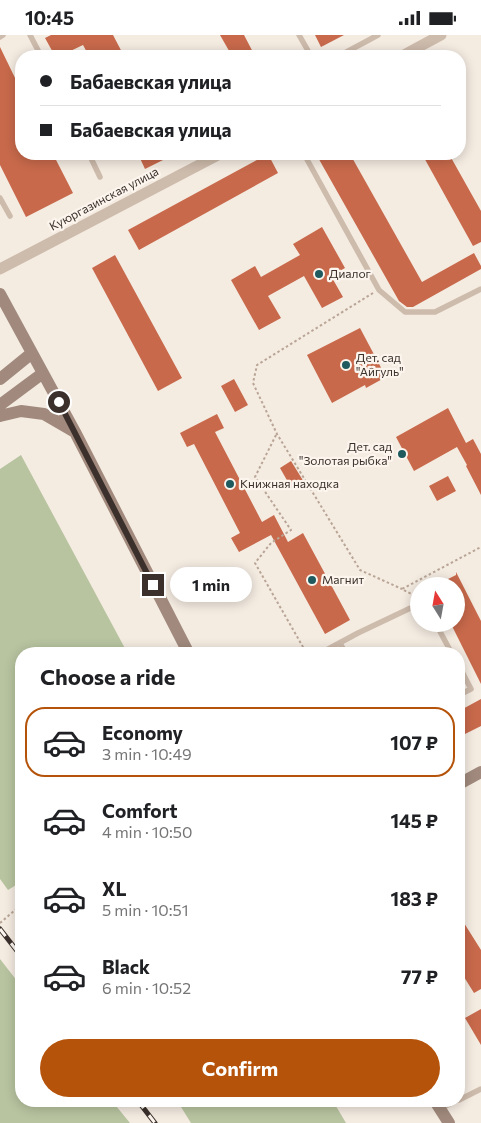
<!DOCTYPE html>
<meta charset="utf-8">
<style>
body{margin:0;font-family:Commissioner,sans-serif;background:#f2f2f2;color:#202124;height:100vh;display:flex;flex-direction:column;font-size:19px;white-space:nowrap}
*{box-sizing:border-box;margin:0}
p{font-size:16px;color:#757577}
.icon{flex:none;width:28px;height:28px;fill:none;stroke:currentColor;stroke-width:2;stroke-linecap:round;stroke-linejoin:round}
.map{position:relative;flex:1;overflow:hidden}
.drawer{position:absolute;left:15px;top:612px;width:450px;height:460px;display:flex;flex-direction:column;background:#fff;border-radius:20px;box-shadow:0 2px 12px #0003}
.drawer>*{flex:none}
.top-card{position:absolute;left:15px;top:15px;width:451px;height:110px;border-radius:20px;box-shadow:0 2px 12px #0003;display:grid;align-content:center;height:110px;padding:0 25px;background:#fff}
.needle{width:32px;rotate:349deg}
.tools{position:absolute;left:410px;top:542px;display:grid;gap:10px}
.tools a{display:grid;place-items:center;width:55px;height:55px;border-radius:50%;background:#fff;box-shadow:0 2px 12px #0003;font-size:25px}
.end{position:absolute;width:22px;height:22px;margin:-11px;border:6px solid #3b302b;background:#fff;box-shadow:0 0 0 2px #fff}
.from{border-radius:50%}
.bubble{position:absolute;height:35px;border-radius:18px;background:#fff;box-shadow:0 2px 12px #0003;font-size:16px;font-weight:700;line-height:35px;text-align:center}
.top-card b{display:flex;align-items:center;gap:18px;height:48px;font-size:19px}
.top-card b+b{border-top:1px solid #e0e0e0}
.top-card i{width:12px;height:12px;background:#202124}
ul{padding:0;list-style:none}
li{display:flex;align-items:center;gap:15px;height:70px;margin:0 10px 8px;padding:0 15px;border:2px solid transparent;border-radius:20px}
li div{flex:1}
li b{display:block;font-size:19px}
li em{font-style:normal;font-weight:700}
li.active{border-color:#b45309}
li>.icon{width:45px;height:45px;stroke-width:1.5}
h2{padding:0 25px;font-size:22px;line-height:60px}
.primary-button{display:flex;gap:10px;margin-top:auto;padding:10px 25px}
.primary-button a{flex:1;height:58px;border-radius:30px;background:#b45309;color:#fff;font-size:20px;font-weight:700;line-height:58px;text-align:center}
.status{display:flex;justify-content:space-between;align-items:center;height:35px;padding:0 25px;background:#fff;direction:ltr}
.status svg{height:14px;fill:currentColor}
.map>svg:first-child{display:block}
.green{fill:#b8c4a0}
.building{fill:#c8694b}
.lines{fill:none;stroke-linecap:round;stroke-linejoin:round}
.path{stroke:#b9a596;stroke-width:2;stroke-dasharray:2.5 2.5;stroke-linecap:butt}
.lane{stroke:#cdbbac;stroke-width:5.5}
.street{stroke:#cdbbac;stroke-width:11}
.secondary{stroke:#a18a7d;stroke-width:12}
.rail-casing{stroke:#3b302b;stroke-width:5}
.rail{stroke:#fbf5ee;stroke-width:3;stroke-dasharray:9;stroke-linecap:butt}
.route{stroke:#3b302b;stroke-width:6}
.poi-dot{fill:#1f5a5e;stroke:#fbf5ee;stroke-width:2}
.labels{text-anchor:middle;stroke-width:4.5;stroke-linejoin:round;paint-order:stroke}
.street-label{font-size:12px;fill:#3b302b;stroke:#fbf5ee}
.poi-label{font-size:12px;fill:#3b302b;stroke:#fbf5ee;text-anchor:start}
</style>
<div class="status"><b>10:45</b><svg viewBox="0 0 49 12"><path d="M0 12V9h3v3zM5 12V6h3v6zM10 12V3h3v9zM15 12V0h3v12zM26 1h20v11H26zM47 4h2v5h-2z"/></svg></div>
<div class="map">
<svg width="481" height="1088" viewBox="0 0 481 1088">
<rect width="100%" height="100%" fill="#f4ebe1"/>
<path class="green" d="M21,420L128,619H21V847L8,855L0,844V434Z
M0,924L21,951V1066H112L130,1088H0Z
M191,1066H333L346,1088H191L181,1072Z"/>
<path class="building" d="M51,0H113L124,21H89L83,10L60,21H55L45,3Z
M220,0H244L255,21H232Z
M315,0H344L321,12Z
M0,12L17,47L21,44V119H53L73,158L26,182L0,130Z
M138,119H175L145,134Z
M268,119L278,138L139,215L128,195Z
M316,119H350L422,247L474,218L481,231V234L413,272H407L399,266Z
M422,119H449L481,176V207L473,211Z
M322,192L345,233L331,241L343,262L322,273L304,241L268,261L281,283L259,295L231,245L255,231L261,242L300,220L293,209Z
M115,220L182,343L158,356L92,233Z
M360,293L386,342L366,353L365,350L332,368L307,320Z
M234,344L248,370L235,377L221,351Z
M448,373L466,408L473,404L481,419V460L466,431L467,430L457,412L414,436L396,402Z
M217,379L224,393L215,397L262,487L274,480L288,507L303,498L350,585L325,599L271,500L239,517L231,503L240,498L194,409L187,412L180,398Z
M291,426L304,447L292,454L280,433Z
M448,441L456,456L437,466L429,451Z
M456,537L481,586V649L451,589H456V551H434L456,540Z
M481,664V691L459,702V676Z
M459,880L481,915V954L474,958L459,934Z
M481,974V1010L465,983Z"/>
<g class="lines">
<path class="path" d="M373,258L257,330L253,348L277,399L360,535L402,554
M276,400L255,442L291,495L271,508L255,528L307,619
M415,561L402,554L481,512
M0,888L21,870"/>
<path class="lane" d="M30,0L41,21
M299,0L311,21
M0,2L3,0
M339,21L378,0
M89,119L100,142
M304,119L379,255L405,277H435L481,254
M0,163L10,181
M436,589L452,619
M340,608L346,619
M319,619L358,598L419,569
M459,631L471,654L459,660
M459,1065L481,1054
M440,1074L455,1066"/>
<path class="street" d="M402,21L441,0
M0,234L220,119"/>
<path class="secondary" d="M0,259L75,397L189,619
M0,344L32,318
M0,370L43,338
M0,381L21,376L44,379L75,397
M459,749L481,737
M435,1066L449,1088"/>
<g class="rail-casing">
<path id="rail" d="M0,894L21,921
M138,1066L155,1088"/>
</g>
<use href="#rail" class="rail"/>
</g>
<g class="lines">
<path class="route" d="M59,367L153,550"/>
</g>
<g class="poi-dot">
<circle cx="319" cy="239" r="5"/>
<circle cx="346" cy="330" r="5"/>
<circle cx="402" cy="419" r="5"/>
<circle cx="230" cy="449" r="5"/>
<circle cx="312" cy="545" r="5"/>
</g>
<g class="labels">
<g class="street-label">
<text transform="translate(104 164) rotate(-28)" y="4">Куюргазинская улица</text>
</g>
<g class="poi-label">
<text x="329" y="243">Диалог</text>
<text x="356" y="327">Дет. сад<tspan x="356" dy="14">"Айгуль"</tspan></text>
<text x="392" y="416" text-anchor="end">Дет. сад<tspan x="392" dy="14">"Золотая рыбка"</tspan></text>
<text x="240" y="453">Книжная находка</text>
<text x="322" y="549">Магнит</text>
</g>
</g>
</svg>
<div class="tools">
<a><svg class="needle" viewBox="-14 -14 28 28"><path d="M0-13l5 13h-10z" fill="#e53935"/><path d="M0 13l5-13h-10z" fill="#757577"/></svg></a>
</div>
<i class="end from" style="left:59px;top:367px"></i>
<i class="end" style="left:153px;top:550px"></i>
<div class="bubble" style="left:170px;top:532px;width:82px">1 min</div>
<div class="top-card">
<b><i class="from"></i>Бабаевская улица</b>
<b><i></i>Бабаевская улица</b>
</div>
<section class="drawer">
<h2>Choose a ride</h2>
<ul>
<li class="active"><svg class="icon" aria-label="car" viewBox="0 0 24 24"><path d="M5 17H2v-5l4-1 3-4h7l3 4 3 1v5h-3M9 17h6M6 11h13"/><circle cx="7" cy="17" r="2"/><circle cx="17" cy="17" r="2"/></svg><div><b>Economy</b><p>3 min · 10:49</p></div><em>107 ₽</em></li>
<li><svg class="icon" aria-label="car" viewBox="0 0 24 24"><path d="M5 17H2v-5l4-1 3-4h7l3 4 3 1v5h-3M9 17h6M6 11h13"/><circle cx="7" cy="17" r="2"/><circle cx="17" cy="17" r="2"/></svg><div><b>Comfort</b><p>4 min · 10:50</p></div><em>145 ₽</em></li>
<li><svg class="icon" aria-label="car" viewBox="0 0 24 24"><path d="M5 17H2v-5l4-1 3-4h7l3 4 3 1v5h-3M9 17h6M6 11h13"/><circle cx="7" cy="17" r="2"/><circle cx="17" cy="17" r="2"/></svg><div><b>XL</b><p>5 min · 10:51</p></div><em>183 ₽</em></li>
<li><svg class="icon" aria-label="car" viewBox="0 0 24 24"><path d="M5 17H2v-5l4-1 3-4h7l3 4 3 1v5h-3M9 17h6M6 11h13"/><circle cx="7" cy="17" r="2"/><circle cx="17" cy="17" r="2"/></svg><div><b>Black</b><p>6 min · 10:52</p></div><em>77 ₽</em></li>
</ul>
<div class="primary-button"><a>Confirm</a></div>
</section>
</div>
